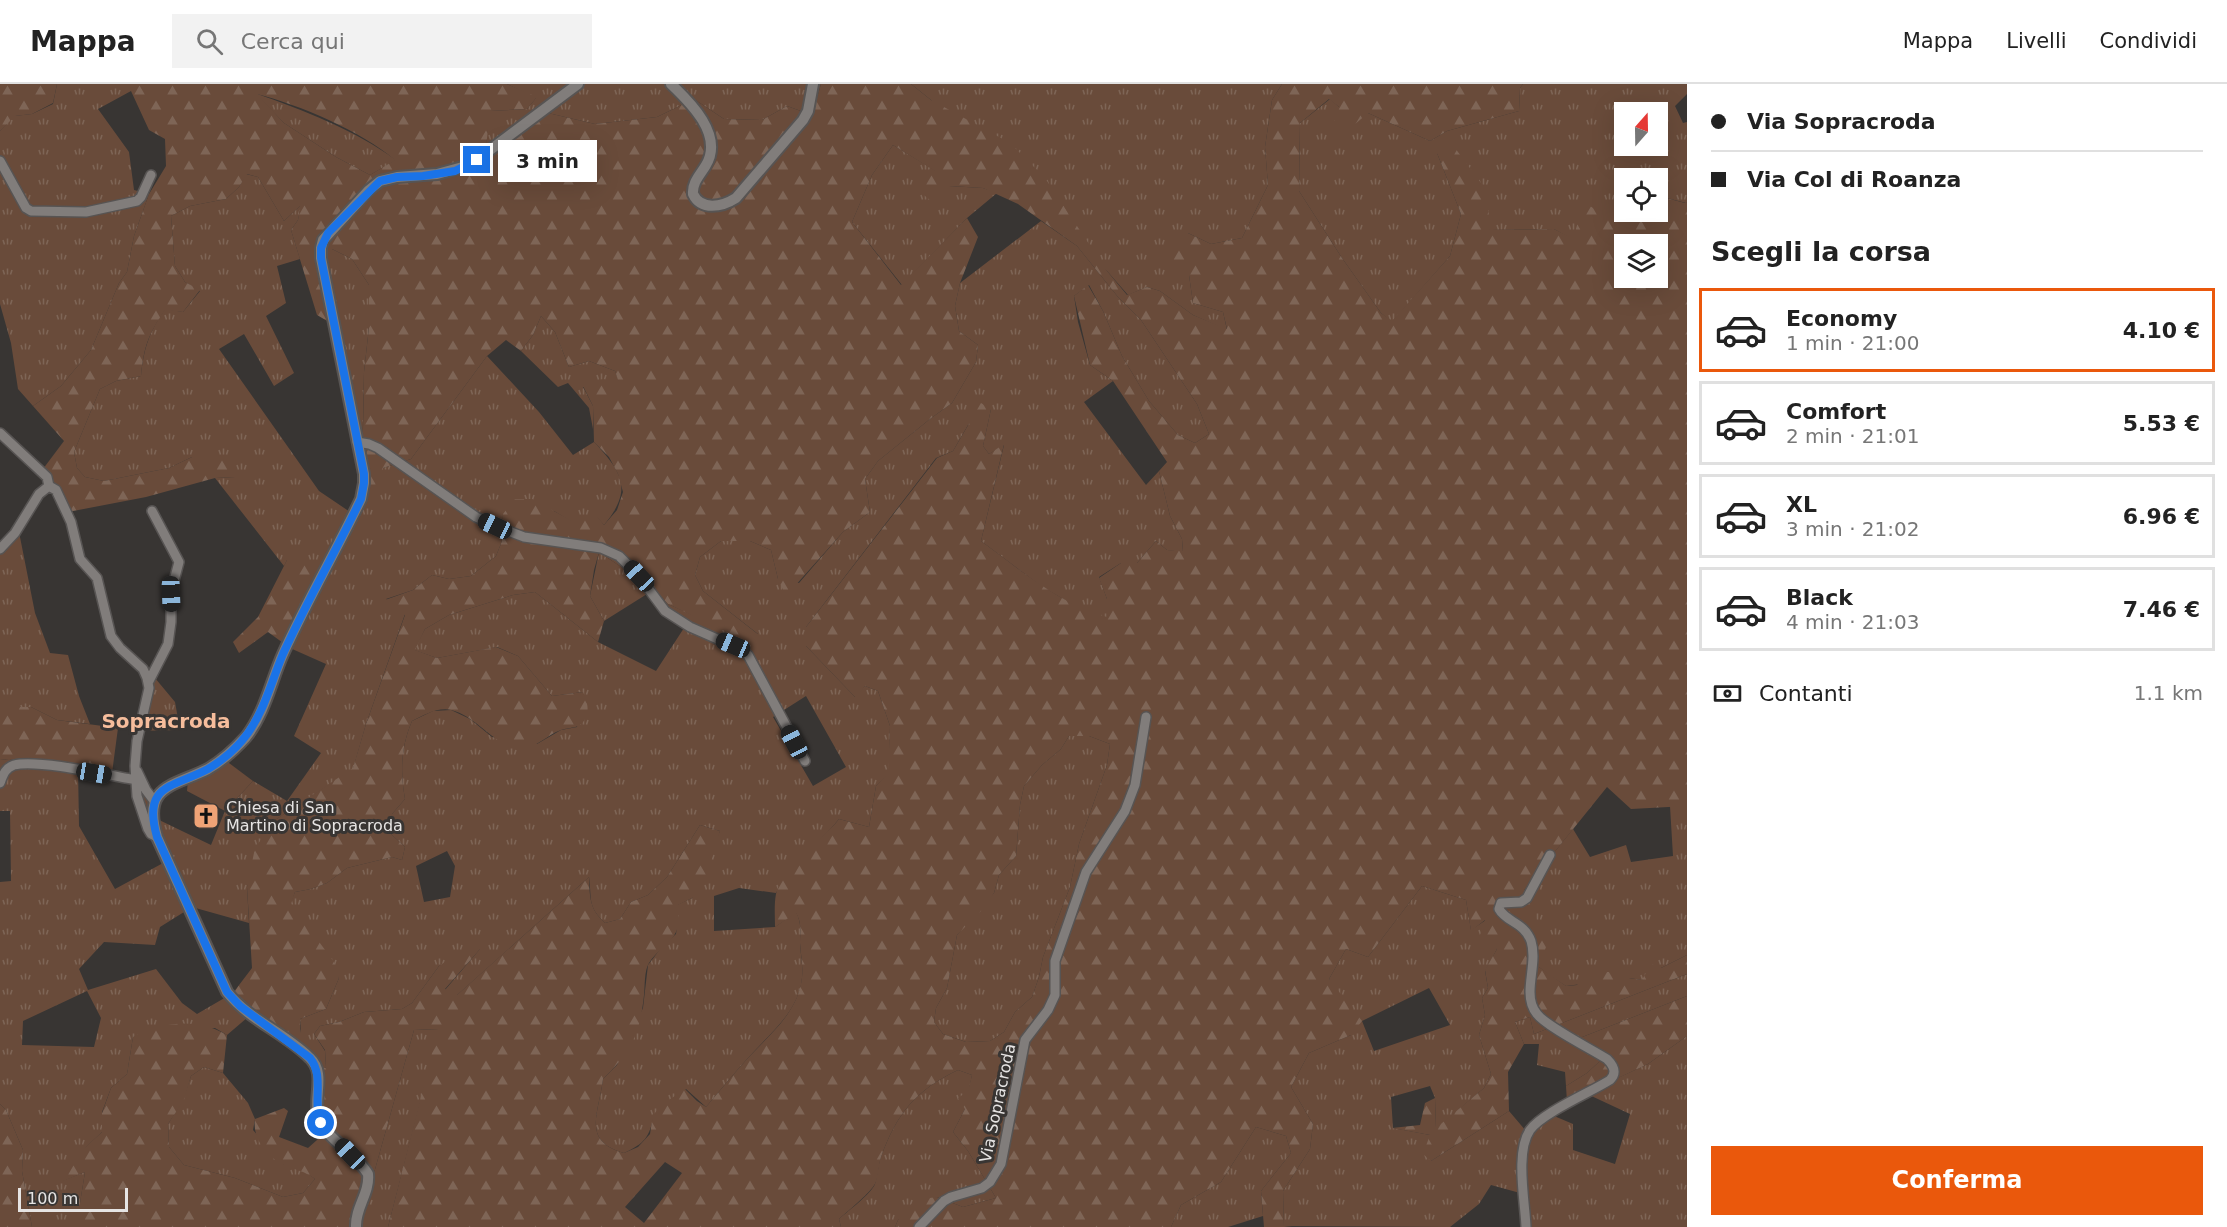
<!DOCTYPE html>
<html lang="it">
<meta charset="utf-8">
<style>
body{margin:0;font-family:"DejaVu Sans",sans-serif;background:#f2f2f2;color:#222;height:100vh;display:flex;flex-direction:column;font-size:22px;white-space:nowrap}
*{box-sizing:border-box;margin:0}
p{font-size:20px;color:#767676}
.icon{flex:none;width:33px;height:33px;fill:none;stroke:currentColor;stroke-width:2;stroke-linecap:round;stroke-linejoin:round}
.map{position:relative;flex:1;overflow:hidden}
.panel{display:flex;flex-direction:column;background:#fff;width:540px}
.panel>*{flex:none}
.guide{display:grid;align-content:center;height:132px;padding:0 24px;background:#fff}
.needle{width:39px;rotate:20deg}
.tools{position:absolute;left:1614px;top:18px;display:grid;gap:12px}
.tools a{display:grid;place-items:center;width:54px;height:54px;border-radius:0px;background:#fff;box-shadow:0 6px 24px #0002;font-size:30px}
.scale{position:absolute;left:18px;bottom:15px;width:110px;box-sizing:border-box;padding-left:6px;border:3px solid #e6e4e3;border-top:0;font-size:16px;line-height:21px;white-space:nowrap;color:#e6e4e3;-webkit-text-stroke:4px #383533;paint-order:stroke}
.end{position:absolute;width:27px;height:27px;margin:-14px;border:8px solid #1a73e8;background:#fff;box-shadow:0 0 0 3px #fff}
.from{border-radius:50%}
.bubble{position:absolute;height:42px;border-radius:0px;background:#fff;box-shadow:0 6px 24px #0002;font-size:20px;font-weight:700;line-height:42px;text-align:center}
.car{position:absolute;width:18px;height:36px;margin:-18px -9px;border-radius:8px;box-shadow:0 0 4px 2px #0007;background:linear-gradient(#222 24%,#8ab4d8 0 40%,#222 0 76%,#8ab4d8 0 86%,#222 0)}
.guide b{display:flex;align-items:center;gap:21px;height:57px;font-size:22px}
.guide b+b{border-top:2px solid #e0e0e0}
.guide i{width:15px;height:15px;background:#222}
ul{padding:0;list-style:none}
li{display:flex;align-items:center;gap:18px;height:84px;margin:0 12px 9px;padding:0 12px;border:3px solid #e0e0e0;border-radius:0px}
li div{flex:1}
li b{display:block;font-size:22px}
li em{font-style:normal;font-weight:700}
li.selected{border-color:#ea580c}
li>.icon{width:54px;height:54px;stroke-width:1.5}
h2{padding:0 24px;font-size:27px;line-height:72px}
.pay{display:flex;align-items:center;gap:15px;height:66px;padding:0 24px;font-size:22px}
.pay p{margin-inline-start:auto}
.button{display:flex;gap:12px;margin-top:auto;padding:12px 24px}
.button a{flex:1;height:69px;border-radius:0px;background:#ea580c;color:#fff;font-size:24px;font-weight:700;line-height:69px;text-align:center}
header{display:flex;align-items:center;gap:36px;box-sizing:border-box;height:84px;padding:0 30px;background:#fff;border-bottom:2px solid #e0e0e0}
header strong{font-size:28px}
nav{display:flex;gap:33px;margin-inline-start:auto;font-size:21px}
.search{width:420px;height:54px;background:#f2f2f2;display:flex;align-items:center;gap:15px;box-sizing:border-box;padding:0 21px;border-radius:0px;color:#767676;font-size:22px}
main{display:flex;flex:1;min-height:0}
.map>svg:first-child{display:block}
.grass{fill:url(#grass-tufts);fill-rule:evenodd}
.forest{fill:url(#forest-firs);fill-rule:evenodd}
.park{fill:#694b3a}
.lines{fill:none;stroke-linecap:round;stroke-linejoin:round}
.minor-casing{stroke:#575453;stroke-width:12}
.tertiary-casing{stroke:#575453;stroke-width:14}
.minor{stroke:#817d7b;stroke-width:9}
.tertiary{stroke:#817d7b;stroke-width:10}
.route{stroke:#1a73e8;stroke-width:8}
.labels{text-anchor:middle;stroke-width:6;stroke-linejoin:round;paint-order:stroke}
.poi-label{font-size:16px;fill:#e6e4e3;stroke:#383533;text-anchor:start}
.street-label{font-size:16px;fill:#e6e4e3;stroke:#383533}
.quarter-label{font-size:20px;font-weight:bold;fill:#f6bd9c;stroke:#383533}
</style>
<header>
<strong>Mappa</strong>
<div class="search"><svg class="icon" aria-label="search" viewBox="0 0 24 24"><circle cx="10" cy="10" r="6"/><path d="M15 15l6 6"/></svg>Cerca qui</div>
<nav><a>Mappa</a><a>Livelli</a><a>Condividi</a></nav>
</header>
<main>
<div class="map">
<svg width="1687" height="1143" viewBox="0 0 1687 1143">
<defs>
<pattern id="grass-tufts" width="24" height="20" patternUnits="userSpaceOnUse" patternTransform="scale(1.5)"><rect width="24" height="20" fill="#694b3a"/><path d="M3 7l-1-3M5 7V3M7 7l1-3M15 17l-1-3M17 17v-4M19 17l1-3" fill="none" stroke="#7e6556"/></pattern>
<pattern id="forest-firs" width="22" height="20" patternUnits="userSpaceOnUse" patternTransform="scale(1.5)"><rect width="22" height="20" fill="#694b3a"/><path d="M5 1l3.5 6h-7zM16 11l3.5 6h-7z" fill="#7e6556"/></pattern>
</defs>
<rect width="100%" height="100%" fill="#383533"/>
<path class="grass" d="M57,0H131V7L98,25L129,68L134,106L149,110L134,152L127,188L119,199L91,266L61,302L33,322L18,305L11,259L0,220V47L14,32L32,30L53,20Z
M507,0H821L812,31L787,22L762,36L724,35L694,15L657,33L595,40L548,29L485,72L489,27L527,25L536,14Z
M911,0H1282L1272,16L1265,63L1268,101L1242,154L1211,160L1188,149L1189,191L1193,219L1223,228L1227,246L1193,231L1160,207L1147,203L1128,211L1107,187L931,16Z
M1523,0H1687V10L1675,22L1683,39L1687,38V118L1686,119L1659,112L1658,115V94H1624V128H1649L1616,137L1572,155L1554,145L1490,146L1437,69L1461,130L1450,172L1392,238L1381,229L1342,174L1299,107L1300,39L1330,15L1339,23L1368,29L1430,57L1447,47L1519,27L1520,4ZM1624,28H1658V62H1624Z
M255,9C305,27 353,45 396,76L370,91L336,73L284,39Z
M893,61L936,87L949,102L983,104L997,109L967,134L902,201L852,138L872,91Z
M246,90L258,93L284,137L301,121L298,136L291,146L300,175L277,182L286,219L266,232L294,289L274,302L244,250L219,265L319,407L356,432L362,404L383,384L411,375L487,272L539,328L573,371L594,358C623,389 633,406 604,441L596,432L574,439L554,427L503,430L502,457L496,472L471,492L449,495L432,491L413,506L386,515L405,530L366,640L353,685L275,736L247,803L249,839L192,823L160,843L155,861L104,858L79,885L88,906L156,885L182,919L197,930L233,909L248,933L227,951L215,944L133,953L127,990L111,1004L102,1028V1048L86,1063L62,1097L85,1088L80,1119V1143H32L22,1087L23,1066L6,1026L0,1020V798L11,797L10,727H0V676L9,675L78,684L79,742L115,805L165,778L133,712L129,691L156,722L155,734L211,761L225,727L253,697L287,717L321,669L294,652L326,580L290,564L287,476L284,482L215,394L235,393L192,373L169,384L104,397L85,393L77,384L74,368L100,305L116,297L141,292C144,263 149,249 165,225L183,228L200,207L185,198L175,182L171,132L190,122L226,115L239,103ZM87,907L101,934L94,963L22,961L23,937Z
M1041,137L1077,162L1118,213L1141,236L1197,320L1209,350L1195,359L1178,351L1149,317L1122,272L1103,227L1089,201L1074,212L1078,238L1090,281L1113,297L1084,318L1146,401L1159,387L1170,432L1182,455L1183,468L1167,466L1156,457L1137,479H1121L1099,493L1107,515V534L1082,526L1041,502L981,457L1004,361L989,370L983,362L991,325L968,341L953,367L936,374L806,543V562L855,613L865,602L878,607L890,642L889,689L876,702L869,743L839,735C818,761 791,779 776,809L739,804L714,812V847L775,843L796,828C802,840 800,847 800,860C801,875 804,885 801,901C794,932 768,951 748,974C733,990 720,1007 706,1023L686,1005L654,1031C649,1054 645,1059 624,1069C581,1057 599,1029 603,995L617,981L643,924L648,881L661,864L676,850L678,835L677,821L692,814L720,747L700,741L667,793L648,811L631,818L620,835L605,839C587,822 592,815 589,793L456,912L445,906L480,865L439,882L412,919L402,925L364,928L339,938L320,942L314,950L325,967L326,983L315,989L303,971L296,966L301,945L300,935L326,925L339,894L290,820L295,808L311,805L327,799L347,784L392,773L402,776L405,763L391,750L392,730L405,715C400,687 401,663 412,637L433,627L451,626L470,635L492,653L537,660L561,646L577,643L583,608L552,612L518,572L497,563L437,574L414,566L425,545L449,531L513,511L535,508L598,558L656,587L684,544L647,510L604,537L590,512L599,468L655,506L668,520L715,541L758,550L703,507L695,491L700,473L721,457H750L771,466L778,495L799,499L843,448L870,428L865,395L878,377L930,335L952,319L976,278L978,261L959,247L955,222L960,199ZM806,612L846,683L813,702L773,633ZM447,767L455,782L450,813L424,818L416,782Z
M316,165H332L352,175L369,201V243L364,288L362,382Z
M541,232L555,248L569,283L589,277L615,287L620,300L583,303L593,322V345L589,324L568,299L558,303L521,267L533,251Z
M19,448L35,529L50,569L68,571L79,612L90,640L57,636L31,623H0V465Z
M150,588L175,618L180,646L135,647Z
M1069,652H1089L1110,660L1107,681L1079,760L1070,803L1043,873L1039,893L1032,913L1015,928L1004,948L990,957L966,958L943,950L934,938L936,924L947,904L957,851L994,809L999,791L1016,772L1020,721L1024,702L1042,681L1061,665Z
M1670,722H1687V871L1661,884L1642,896L1629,894L1566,902L1549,891L1539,883L1524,806L1573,745L1590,773L1626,761L1631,778L1673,772Z
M1422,802L1466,816L1471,846L1486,836L1497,865L1485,887L1488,904L1482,914L1485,931L1479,951L1491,990L1484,1004L1436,1045L1435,1014L1430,1002L1391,1013L1393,1044L1430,1051L1431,1077L1509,1027L1526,1047L1547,1029L1573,1040V1066L1615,1080L1630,1030L1585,1009L1648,980L1687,952V1143H1523L1520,1109L1491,1101L1479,1120L1450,1143L1284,1142L1283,1107L1310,1065L1313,1040L1291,1003L1309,969L1351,951L1329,895L1346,865L1368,873ZM1429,904L1450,941L1374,967L1362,937Z
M1687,890V912L1572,957L1600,977L1587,989L1566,1002L1565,988L1537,981L1539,960H1524L1515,938L1530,933L1534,950Z
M439,945L388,1143H361L360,1131L367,1114L414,946Z
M204,983L223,989L248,1019L255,1035L253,1046L283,1080L305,1087L315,1095L303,1109L283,1113L235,1094L184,1081L169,1063L168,1040L183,1016L191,992Z
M958,986L972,991L965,1025L953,1048L968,1067L996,1114L963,1123L937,1113L898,1136L895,1143H841L839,1135C848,1127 871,1110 875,1100C878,1091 878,1081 881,1073C897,1029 916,1006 958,986Z
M1256,1043L1286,1052L1291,1069L1261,1107L1263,1132L1228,1143H1171L1181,1121L1221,1098Z"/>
<path class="forest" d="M0,0H57L53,19L32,30L15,32L0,47Z
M131,0H507L537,13L527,25L490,27L485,72L548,29L595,40L657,33L694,15L724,35L762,36L787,22L812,31L821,0H911L931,16L1010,59L1045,94L1107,187L1127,211L1147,203L1160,207L1193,231L1227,245L1223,228L1193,219L1189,191L1176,186L1169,166L1188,149L1211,160L1242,154L1268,101L1265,63L1272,16L1282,0H1523L1520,4L1519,27L1447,47L1430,57L1368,29L1347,47L1333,40L1339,23L1329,15L1300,39L1299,107L1342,174L1381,229L1392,237L1450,172L1461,130L1437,69V62L1452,60L1487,107L1490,146L1554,145L1572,154L1588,121L1616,137L1649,128H1658L1659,112L1685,119L1687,118V722L1631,725L1607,703L1524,806L1547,860L1539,883L1566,902L1577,901L1587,888H1625L1629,894L1642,896L1651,880L1661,884L1687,871V890L1534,950L1530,933L1515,938L1524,960L1508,988L1509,1027L1431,1077L1423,1070L1430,1051L1392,1044L1420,1041L1425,1019L1435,1014L1436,1044L1484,1004L1491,990L1479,951L1485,931L1482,914L1488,904L1485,886L1497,865L1479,854L1485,836L1471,847L1466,816L1422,802L1368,873L1346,865L1329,895L1362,937L1351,951L1309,969L1291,1003L1313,1040L1310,1065L1283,1107L1284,1142L1292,1143H1264L1261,1107L1291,1069L1286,1052L1256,1043L1221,1098L1181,1121L1171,1143H895L898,1136L915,1116L937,1113L963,1123L996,1114L968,1067L953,1048L965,1025L958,1014L968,1007L972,991L958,986C916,1006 897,1029 881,1073C878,1082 879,1096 873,1103C863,1115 850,1125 839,1135L841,1143H388L438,945L414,946L367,1114L360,1130L361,1143H80V1119L85,1088L61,1098L68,1079L102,1048V1029L111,1004L127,990L133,953C163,938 196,933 227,951L223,989L204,983L191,992L184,1016L168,1040L169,1063L184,1081L235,1094L283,1113L303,1109L315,1095C305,1087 295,1086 284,1081C267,1073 252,1054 255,1035L284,1024L288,1027L279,1053L308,1064L326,1048L315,989L326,983L325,966L314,950L320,942L339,938L364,928L402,925L412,919L439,882L458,869L481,864L445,905L457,911L589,793C590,814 589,824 605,839L620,835L631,818L648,811L667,793L700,741L720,747L703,803L692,814L678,821C678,829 680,840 676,848C672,858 655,868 649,879C644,887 645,902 644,911C640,950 631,968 603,995C599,1029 581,1057 624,1069L638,1063L650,1050L653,1031L663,1020L685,1005L697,1017L706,1023C720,1007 733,990 748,974C769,951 794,932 801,900C804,885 801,874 800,859C800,847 802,839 796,829L775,843C775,833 774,820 776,810C782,783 822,757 839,735L869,743L876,702L888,689L890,642L878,607L865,602L856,614L806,562V543L937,374L953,367L981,319L991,325L983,362L989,370L1004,360L981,457C1021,486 1059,520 1107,533V515L1099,494L1121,479H1137L1156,457L1167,466L1183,467L1182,455L1170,432L1159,387L1167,378L1113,297L1090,281L1074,212L1088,201L1103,227L1122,272L1149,317L1178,351L1195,359L1209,350L1197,320L1141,236L1118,213L1077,162L1018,120L983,104L949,102L930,116L915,104L935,87L893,61L872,91L852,138L901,201L967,134L978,153L960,199L955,222L959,247L978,261L976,278L952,319L930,335L878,377L865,395L870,428L843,448L786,512L778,495L771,466L750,457H721L700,473L695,491L703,507L759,551L748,558L668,520L655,506L599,468L594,486L590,512L604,537L598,558L535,508L513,511L449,531L425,545L415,566L437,574L496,563L518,572L552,612L583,608C587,616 590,626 585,635C580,645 570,643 561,646C546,651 532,669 515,664C490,657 476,632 451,626C438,623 424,631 412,637C401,663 400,687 405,715L392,730L391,750L405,763L402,776L392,773L347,784L327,799L311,805L295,808L291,820L334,878L339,894L326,925L300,935L301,956L296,966L233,909L252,884L247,803L255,764L275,736L353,684L366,640L405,531L385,516L413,506L432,491L449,495L471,492L496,472L502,457L503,430L515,415H532L574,438L596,431L604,441L617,426L623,408L618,390L609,373L594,358L593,322L583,302L603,295L619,299L615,287L589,277L569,283L555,248L541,232L533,251L521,267L506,256L487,272L411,375L383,384L379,400L362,404L364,288L369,243V201L352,175L332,165H316L334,241L317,231L291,146L298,136L300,122L284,137L258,93L247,90L239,103L226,115L190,122L171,132L175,182L185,198L200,206L183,228L165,226C148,251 144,262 141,292L116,297L100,305L74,368L77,384L85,393L104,397L169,384L192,373H217L236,383L235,393L215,394L146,413L68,428L53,398L43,385L64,357L33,322L61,302L91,266L119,199L127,188L134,152L149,110L166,82L165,55L149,46L131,7ZM257,10C300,21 361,47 395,76L370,91L336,73L284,39ZM1624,160H1658V194H1624ZM1069,652H1089L1110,660L1107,681L1079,760L1070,803L1043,873L1039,893L1032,913L1015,928L1004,948L990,957L966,958L943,950L934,938L936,924L947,904L957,851L983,825L994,809L999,791L1016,772L1020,721L1024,702L1042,681L1061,665ZM665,1078L682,1089L644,1139L625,1123Z
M287,476L332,481L290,564L268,548L239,569L233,558L258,533Z
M0,623H31L57,636L118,644L112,689L9,675L0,676Z
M1687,912V952L1648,980L1567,1018L1566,1002L1587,989L1600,977L1572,957Z
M0,1020L6,1026L23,1066L22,1087L32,1143H0Z"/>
<path class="park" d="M225,676L253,697L225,727L187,707L188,696Z"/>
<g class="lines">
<g class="minor-casing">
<path id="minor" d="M0,77L26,124L31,127L86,128L137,117L141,113L151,91
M0,349L47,393L49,402L56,406L71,438L80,475L97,494L111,552L120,564L143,585L147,594L149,604L137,657L135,682L137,712L148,745L151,750L157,753
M357,358L369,360L378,364L476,433L495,442L524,453L601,464L619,472L639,492L665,527L690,543L740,565L748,571L805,677
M0,465L15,449L39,410L49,402
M148,599L168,560L171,538V508L179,478L152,427
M137,687L146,706L155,718
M0,699C3,691 5,684 14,681C37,675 108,691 136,696
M919,1143L944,1117L951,1113L982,1104L990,1098L1001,1080L1025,956L1048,926L1055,911V877L1086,788L1125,727L1135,701L1146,633
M1526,1143C1525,1117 1515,1068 1530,1046C1542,1029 1591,1008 1610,996C1617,989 1614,982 1607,975C1591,965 1546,942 1537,930C1532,924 1530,915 1530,908C1530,892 1536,873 1531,857C1524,838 1506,838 1499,825L1501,819L1521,818L1527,814L1550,771"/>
</g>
<g class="tertiary-casing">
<path id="tertiary" d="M671,0C690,18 724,51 706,81C701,90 692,98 693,110C701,127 722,123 736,114L803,36L808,27L813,0
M356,1143C355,1124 370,1109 368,1090C357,1071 326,1054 319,1035C312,1015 327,990 310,974C285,949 249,936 227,908L157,753C142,701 172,703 208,685C222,677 235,665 246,653C265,629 271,597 283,570C307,517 336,467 361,415L364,399V390L321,174V164L323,156L369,106L380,97L397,93L437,90L470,81L578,0"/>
</g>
<use href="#minor" class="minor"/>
<use href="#tertiary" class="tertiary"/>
</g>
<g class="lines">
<path class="route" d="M321,1039C312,1017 325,993 310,974L240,922L227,908L157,753C142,700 172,704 208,685C223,676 238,663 248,649C265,625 272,596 283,570C307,517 336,467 361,415L364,399V390L321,174V164L328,149L380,97L397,93L423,92L455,87L477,76"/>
</g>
<defs>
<g id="church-square" transform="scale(1.35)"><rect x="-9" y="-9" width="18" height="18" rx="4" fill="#efa376" stroke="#383533"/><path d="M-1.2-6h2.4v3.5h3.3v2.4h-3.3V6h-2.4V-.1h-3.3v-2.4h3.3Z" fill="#111"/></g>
</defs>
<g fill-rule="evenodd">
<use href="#church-square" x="206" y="732"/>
</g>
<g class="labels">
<g class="poi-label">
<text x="226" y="729">Chiesa di San<tspan x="226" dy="18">Martino di Sopracroda</tspan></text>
</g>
<g class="street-label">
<text transform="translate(997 1019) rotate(-78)" y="6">Via Sopracroda</text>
</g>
<g class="quarter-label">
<text x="166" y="644">Sopracroda</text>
</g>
</g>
</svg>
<div class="tools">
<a><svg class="needle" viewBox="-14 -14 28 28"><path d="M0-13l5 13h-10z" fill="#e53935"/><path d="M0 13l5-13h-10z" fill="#767676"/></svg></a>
<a><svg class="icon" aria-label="locate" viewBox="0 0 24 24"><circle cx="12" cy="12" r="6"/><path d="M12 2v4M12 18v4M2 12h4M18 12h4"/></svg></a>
<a><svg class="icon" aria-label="layers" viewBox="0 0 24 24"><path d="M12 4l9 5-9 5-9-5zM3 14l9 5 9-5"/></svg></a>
</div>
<div class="scale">100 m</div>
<i class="end from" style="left:321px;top:1039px"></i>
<i class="end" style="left:477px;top:76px"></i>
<div class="bubble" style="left:498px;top:56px;width:99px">3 min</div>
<i class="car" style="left:495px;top:442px;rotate:295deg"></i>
<i class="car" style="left:639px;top:492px;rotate:317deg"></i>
<i class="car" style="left:171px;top:510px;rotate:178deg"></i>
<i class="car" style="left:733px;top:561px;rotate:293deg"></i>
<i class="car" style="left:794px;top:658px;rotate:332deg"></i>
<i class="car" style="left:94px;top:689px;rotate:99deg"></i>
<i class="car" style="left:350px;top:1070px;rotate:316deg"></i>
</div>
<section class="panel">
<div class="guide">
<b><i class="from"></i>Via Sopracroda</b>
<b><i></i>Via Col di Roanza</b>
</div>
<h2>Scegli la corsa</h2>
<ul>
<li class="selected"><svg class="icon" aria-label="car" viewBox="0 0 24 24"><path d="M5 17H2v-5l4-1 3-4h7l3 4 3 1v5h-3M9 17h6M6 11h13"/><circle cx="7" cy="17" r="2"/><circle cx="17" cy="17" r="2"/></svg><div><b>Economy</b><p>1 min · 21:00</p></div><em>4.10 €</em></li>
<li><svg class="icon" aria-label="car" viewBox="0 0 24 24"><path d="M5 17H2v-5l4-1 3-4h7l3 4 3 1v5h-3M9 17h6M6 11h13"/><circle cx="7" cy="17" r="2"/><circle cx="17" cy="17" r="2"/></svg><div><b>Comfort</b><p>2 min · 21:01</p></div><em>5.53 €</em></li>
<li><svg class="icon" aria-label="car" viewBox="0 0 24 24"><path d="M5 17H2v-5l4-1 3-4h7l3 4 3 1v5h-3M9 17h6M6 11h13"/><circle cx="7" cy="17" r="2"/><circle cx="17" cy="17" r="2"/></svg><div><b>XL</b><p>3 min · 21:02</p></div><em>6.96 €</em></li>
<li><svg class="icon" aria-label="car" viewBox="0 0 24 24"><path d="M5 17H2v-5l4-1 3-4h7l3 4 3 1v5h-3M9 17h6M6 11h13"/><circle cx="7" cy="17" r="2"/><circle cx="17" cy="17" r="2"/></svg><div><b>Black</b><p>4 min · 21:03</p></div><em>7.46 €</em></li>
</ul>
<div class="pay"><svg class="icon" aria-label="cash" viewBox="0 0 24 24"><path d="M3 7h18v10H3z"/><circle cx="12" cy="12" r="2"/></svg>Contanti<p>1.1 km</p></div>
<div class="button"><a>Conferma</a></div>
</section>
</main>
